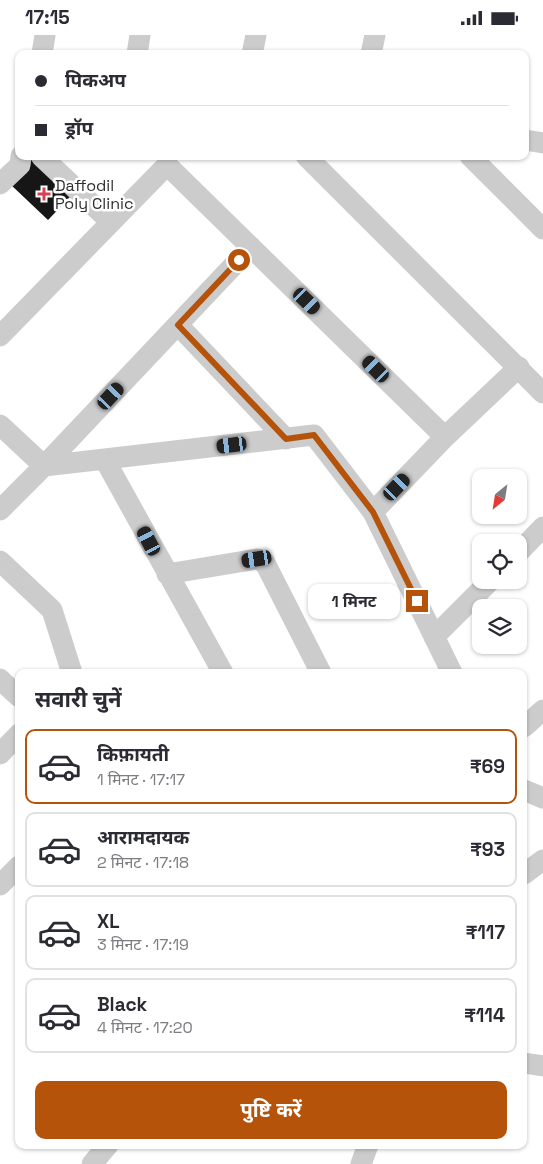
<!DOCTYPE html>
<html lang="hi">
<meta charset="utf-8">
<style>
body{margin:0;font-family:"Space Grotesk","Noto Sans Devanagari",sans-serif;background:#f2f2f3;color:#2b2b33;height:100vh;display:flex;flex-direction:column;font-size:19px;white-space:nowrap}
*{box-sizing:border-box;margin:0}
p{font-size:16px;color:#7c7c81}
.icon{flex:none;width:28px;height:28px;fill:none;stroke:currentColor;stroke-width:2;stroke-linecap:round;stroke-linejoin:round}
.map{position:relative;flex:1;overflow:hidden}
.drawer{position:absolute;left:15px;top:634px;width:512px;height:480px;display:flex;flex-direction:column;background:#fff;border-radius:10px;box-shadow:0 1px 4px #0004}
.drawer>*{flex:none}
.banner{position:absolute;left:15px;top:15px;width:514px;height:110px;border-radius:10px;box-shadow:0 1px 4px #0004;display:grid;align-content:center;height:110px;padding:0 20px;background:#fff}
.needle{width:32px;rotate:210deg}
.buttons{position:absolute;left:472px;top:434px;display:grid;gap:10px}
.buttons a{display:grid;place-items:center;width:55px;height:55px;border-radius:10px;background:#fff;box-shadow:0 1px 4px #0004;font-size:25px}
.end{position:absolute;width:22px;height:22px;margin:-11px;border:6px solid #b45309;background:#fff;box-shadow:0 0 0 2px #fff}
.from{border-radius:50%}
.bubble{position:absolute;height:35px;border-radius:10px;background:#fff;box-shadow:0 1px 4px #0004;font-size:16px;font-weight:700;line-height:35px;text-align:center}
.car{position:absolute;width:15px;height:30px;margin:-15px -8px;border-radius:6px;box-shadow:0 0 4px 1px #0007;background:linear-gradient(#222 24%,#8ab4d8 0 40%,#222 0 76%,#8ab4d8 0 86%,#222 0)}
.banner b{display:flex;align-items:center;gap:18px;height:48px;font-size:19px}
.banner b+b{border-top:1px solid #e1e1e2}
.banner i{width:12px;height:12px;background:#2b2b33}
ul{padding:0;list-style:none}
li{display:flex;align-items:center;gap:15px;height:75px;margin:0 10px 8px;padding:0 10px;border:2px solid #e1e1e2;border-radius:10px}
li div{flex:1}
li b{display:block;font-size:19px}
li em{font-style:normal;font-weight:700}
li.current{border-color:#b45309}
li>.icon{width:45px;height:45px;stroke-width:1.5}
h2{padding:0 20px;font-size:22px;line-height:60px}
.cta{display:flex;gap:10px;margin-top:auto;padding:10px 20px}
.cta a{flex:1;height:58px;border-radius:10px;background:#b45309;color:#fff;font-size:20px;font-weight:700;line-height:58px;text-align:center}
.status{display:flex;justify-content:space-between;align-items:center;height:35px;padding:0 25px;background:#fff;direction:ltr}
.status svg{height:14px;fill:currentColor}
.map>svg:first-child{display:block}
.building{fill:#161616}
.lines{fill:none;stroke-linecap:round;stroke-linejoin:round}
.minor{stroke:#ccc;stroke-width:21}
.route{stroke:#b45309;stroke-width:6}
.poi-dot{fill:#d64155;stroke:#fff;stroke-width:2}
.labels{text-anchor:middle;stroke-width:5;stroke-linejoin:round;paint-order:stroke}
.poi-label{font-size:16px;fill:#2f2f2f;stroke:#fff;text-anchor:start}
</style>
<div class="status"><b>17:15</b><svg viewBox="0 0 49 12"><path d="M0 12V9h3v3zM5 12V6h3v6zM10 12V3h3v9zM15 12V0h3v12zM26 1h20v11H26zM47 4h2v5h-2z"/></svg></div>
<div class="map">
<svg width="543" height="1129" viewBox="0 0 543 1129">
<rect width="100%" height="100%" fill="#fff"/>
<path class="building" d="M32,124L71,161L48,185L9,148Z"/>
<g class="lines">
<path class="minor" d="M42,19L45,0
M137,19L140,0
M252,19L256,0
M371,19L375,0
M525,105L543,108
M41,121L111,187
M306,121L543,358
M470,121L543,194
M0,149L20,130L21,121
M178,290L286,404
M0,301L167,130L445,402L373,477L452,638
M0,390L44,431L251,212
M445,402L519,332
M105,425L223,638
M0,475L44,431L314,400L373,477
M519,517L543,492
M0,526L52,575L72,638
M167,539L257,524L265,528L321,638
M434,602L491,545
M0,644L19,662
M524,692L543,675
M0,719L19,699
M524,755L543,763
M524,839L543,825
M0,850L19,831
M524,1028L543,1031
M92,1129L108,1110
M361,1129L368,1110"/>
</g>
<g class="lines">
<path class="route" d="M239,225L178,290L286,404L314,400L373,477L417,566"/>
</g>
<path class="poi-dot" d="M41.5 151.5h5v5h5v5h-5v5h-5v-5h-5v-5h5z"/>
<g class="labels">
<g class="poi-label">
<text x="55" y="156">Daffodil<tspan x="55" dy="18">Poly Clinic</tspan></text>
</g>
</g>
</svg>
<div class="buttons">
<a><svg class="needle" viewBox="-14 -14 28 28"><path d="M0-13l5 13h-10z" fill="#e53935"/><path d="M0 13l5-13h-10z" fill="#7c7c81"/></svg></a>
<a><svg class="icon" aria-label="locate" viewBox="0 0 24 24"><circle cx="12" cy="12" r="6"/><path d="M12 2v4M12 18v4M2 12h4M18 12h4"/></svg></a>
<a><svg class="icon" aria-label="layers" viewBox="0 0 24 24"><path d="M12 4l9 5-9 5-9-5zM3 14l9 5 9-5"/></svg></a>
</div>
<i class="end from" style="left:239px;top:225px"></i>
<i class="end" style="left:417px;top:566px"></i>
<div class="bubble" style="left:308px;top:549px;width:92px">1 मिनट</div>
<i class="car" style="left:307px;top:266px;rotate:134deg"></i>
<i class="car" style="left:376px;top:334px;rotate:315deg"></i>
<i class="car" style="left:111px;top:361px;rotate:43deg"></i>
<i class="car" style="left:232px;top:410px;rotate:263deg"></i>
<i class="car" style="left:397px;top:452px;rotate:44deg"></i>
<i class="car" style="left:149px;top:506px;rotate:332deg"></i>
<i class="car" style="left:257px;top:524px;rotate:261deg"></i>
<div class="banner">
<b><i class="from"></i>पिकअप</b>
<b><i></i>ड्रॉप</b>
</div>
<section class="drawer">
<h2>सवारी चुनें</h2>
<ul>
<li class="current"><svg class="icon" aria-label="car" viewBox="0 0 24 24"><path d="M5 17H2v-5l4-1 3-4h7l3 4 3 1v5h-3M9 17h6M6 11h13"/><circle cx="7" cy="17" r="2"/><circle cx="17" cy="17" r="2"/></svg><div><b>किफ़ायती</b><p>1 मिनट · 17:17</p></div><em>₹69</em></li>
<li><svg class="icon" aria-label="car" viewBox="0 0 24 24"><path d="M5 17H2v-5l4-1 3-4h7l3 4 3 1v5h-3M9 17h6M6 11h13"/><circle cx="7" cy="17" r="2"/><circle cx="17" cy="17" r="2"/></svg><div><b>आरामदायक</b><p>2 मिनट · 17:18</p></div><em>₹93</em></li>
<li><svg class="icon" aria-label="car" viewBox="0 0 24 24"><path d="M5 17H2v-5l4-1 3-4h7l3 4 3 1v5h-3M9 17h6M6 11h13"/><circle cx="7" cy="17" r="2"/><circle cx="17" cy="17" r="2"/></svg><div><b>XL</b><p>3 मिनट · 17:19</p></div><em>₹117</em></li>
<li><svg class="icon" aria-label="car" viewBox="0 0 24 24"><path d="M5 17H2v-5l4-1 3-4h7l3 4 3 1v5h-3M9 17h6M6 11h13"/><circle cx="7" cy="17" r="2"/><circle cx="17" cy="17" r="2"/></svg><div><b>Black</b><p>4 मिनट · 17:20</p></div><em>₹114</em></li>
</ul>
<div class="cta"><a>पुष्टि करें</a></div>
</section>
</div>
